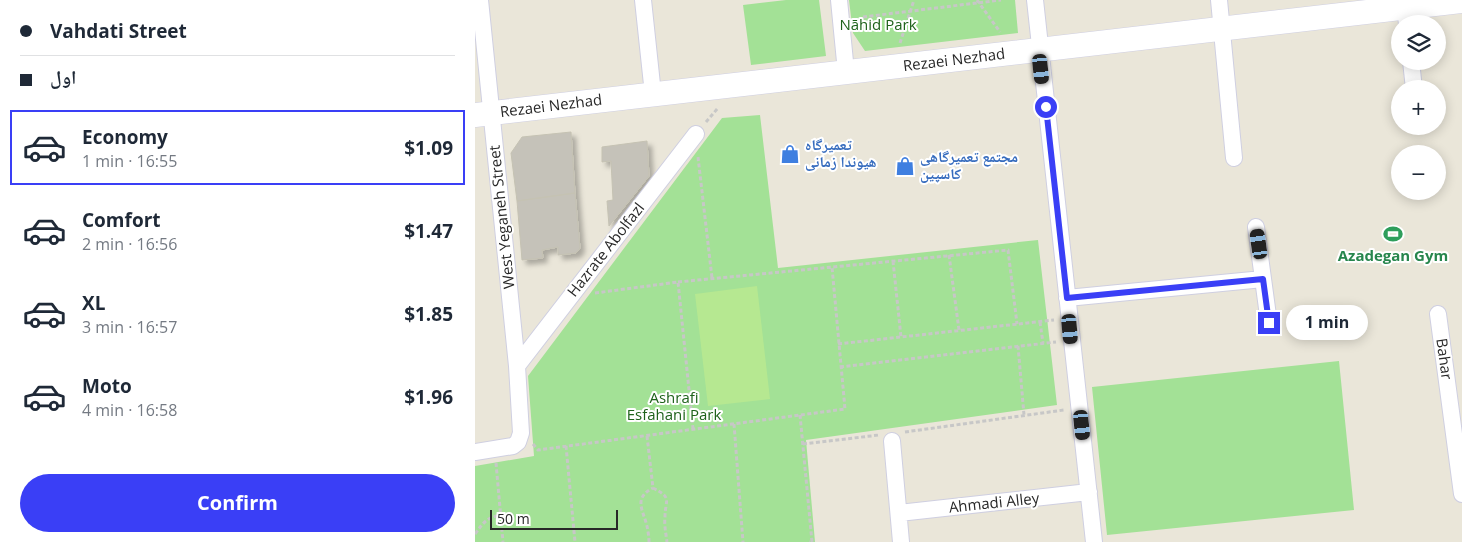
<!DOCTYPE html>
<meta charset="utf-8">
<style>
body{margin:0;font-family:"Open Sans","Noto Naskh Arabic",sans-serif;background:#f2f2f3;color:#1f2937;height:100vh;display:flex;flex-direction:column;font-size:19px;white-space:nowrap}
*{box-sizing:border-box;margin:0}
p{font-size:16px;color:#747a83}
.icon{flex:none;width:28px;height:28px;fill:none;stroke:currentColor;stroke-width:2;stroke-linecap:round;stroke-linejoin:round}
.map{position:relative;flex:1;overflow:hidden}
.side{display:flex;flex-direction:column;background:#fff;width:475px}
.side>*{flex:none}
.banner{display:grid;align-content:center;height:110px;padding:0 20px;background:#fff}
.fabs{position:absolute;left:916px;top:15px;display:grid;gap:10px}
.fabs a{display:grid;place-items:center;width:55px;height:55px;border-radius:50%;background:#fff;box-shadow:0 2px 12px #0003;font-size:25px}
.scale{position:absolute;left:15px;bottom:12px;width:128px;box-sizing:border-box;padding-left:5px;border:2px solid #282828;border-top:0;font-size:14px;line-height:18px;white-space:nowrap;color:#282828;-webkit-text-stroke:4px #fff;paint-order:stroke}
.end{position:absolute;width:22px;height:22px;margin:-11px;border:6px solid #3a3ff6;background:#fff;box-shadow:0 0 0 2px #fff}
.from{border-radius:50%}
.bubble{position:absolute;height:35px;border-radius:18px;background:#fff;box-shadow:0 2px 12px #0003;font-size:16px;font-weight:700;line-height:35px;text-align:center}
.car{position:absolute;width:15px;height:30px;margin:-15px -8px;border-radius:6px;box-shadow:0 0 4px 1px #0007;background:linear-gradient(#222 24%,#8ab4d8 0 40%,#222 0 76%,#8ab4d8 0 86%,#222 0)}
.banner b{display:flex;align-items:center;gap:18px;height:48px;font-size:19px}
.banner b+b{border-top:1px solid #e0e1e3}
.banner i{width:12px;height:12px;background:#1f2937}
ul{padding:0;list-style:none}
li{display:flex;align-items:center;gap:15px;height:75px;margin:0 10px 8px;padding:0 10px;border:2px solid transparent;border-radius:0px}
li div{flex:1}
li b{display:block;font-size:19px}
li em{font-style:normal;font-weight:700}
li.on{border-color:#3a3ff6}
li>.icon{width:45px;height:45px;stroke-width:1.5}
.action{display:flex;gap:10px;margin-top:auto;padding:10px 20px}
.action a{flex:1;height:58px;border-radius:30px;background:#3a3ff6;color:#fff;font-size:20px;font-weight:700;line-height:58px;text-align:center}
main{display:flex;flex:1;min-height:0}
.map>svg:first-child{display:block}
.green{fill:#a3e196}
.pitch{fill:#b6e891}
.building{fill:#c5c2b9;stroke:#c5c2b3;filter:url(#shadow)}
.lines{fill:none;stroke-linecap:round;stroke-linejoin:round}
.street-casing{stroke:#cfcfe1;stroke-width:18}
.secondary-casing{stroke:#cfcfe1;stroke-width:25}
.path{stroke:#c7c7c7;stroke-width:3;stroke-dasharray:4 2.5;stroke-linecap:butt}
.street{stroke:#fff;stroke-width:16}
.secondary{stroke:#fff;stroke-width:24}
.route{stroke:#3a3ff6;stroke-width:6}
.labels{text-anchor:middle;stroke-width:4;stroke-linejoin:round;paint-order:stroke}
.park-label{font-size:15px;fill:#1e621a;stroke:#fff}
.street-label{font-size:15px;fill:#282828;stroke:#fff}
.shop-label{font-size:15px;font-weight:bold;fill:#366cbe;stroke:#fff;text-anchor:start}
.leisure-label{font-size:15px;font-weight:bold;fill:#27864d;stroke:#fff}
</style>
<main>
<section class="side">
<div class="banner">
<b><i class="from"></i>Vahdati Street</b>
<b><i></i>اول</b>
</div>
<ul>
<li class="on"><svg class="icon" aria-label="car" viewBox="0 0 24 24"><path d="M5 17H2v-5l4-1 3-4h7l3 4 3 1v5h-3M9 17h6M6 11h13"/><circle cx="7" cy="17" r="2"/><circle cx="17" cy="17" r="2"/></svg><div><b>Economy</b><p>1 min · 16:55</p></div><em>$1.09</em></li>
<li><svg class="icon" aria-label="car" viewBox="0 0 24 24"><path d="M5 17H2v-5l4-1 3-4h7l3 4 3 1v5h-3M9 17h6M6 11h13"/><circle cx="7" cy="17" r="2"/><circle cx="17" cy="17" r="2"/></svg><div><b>Comfort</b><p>2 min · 16:56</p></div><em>$1.47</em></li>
<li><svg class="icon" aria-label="car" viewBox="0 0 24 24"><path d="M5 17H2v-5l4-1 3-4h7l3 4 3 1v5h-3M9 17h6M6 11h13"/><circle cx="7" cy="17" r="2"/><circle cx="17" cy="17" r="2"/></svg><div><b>XL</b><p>3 min · 16:57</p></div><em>$1.85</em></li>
<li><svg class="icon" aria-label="car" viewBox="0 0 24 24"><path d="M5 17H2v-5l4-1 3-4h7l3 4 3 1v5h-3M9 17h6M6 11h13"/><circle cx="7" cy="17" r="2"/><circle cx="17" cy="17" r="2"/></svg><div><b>Moto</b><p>4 min · 16:58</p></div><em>$1.96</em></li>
</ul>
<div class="action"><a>Confirm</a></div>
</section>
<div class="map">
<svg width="987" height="542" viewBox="0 0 987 542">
<defs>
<filter id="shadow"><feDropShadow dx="4.5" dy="4.5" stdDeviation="2.5" flood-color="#0004"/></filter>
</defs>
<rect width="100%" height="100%" fill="#eae6d9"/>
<path class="green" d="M311,0H344L351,56L276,65L268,5Z
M374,0H540L543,33L390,51L378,33Z
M285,115L303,268L563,240L582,405L331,440L340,542H0V466L59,456L53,376L247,118Z
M864,361L879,510L632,535L617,387Z"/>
<path class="pitch" d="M282,286L295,399L233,406L220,294Z"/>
<path class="building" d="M96,132L100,193L42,201L36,153L47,137Z
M172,141L174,176L134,226L132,201L138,200L136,161L127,162V147Z
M100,193L105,248L101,253L83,255V247L67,250L68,258L47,260L42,201Z"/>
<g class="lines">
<g class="street-casing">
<path id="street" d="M168,0L178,94
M364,0L371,72
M560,0L619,542
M744,0L759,158
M929,0L932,24
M936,61L939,89
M781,227L794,323
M592,298L788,279
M963,314L987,494
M42,366L221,134
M417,441L426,542
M0,452L38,446L43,442L46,433L42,366L5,0
M424,513L614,492"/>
</g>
<g class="secondary-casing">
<path id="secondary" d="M0,115L987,1"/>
</g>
<path class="path" d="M502,0L525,32
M388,17L526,0
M425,43L439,0
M231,122L243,108
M223,157L237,278
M474,255L484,330
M418,261L426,337
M203,282L533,250L542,324
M120,293L203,282L218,429
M565,322L568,343
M363,344L579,320
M543,346L549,415
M365,367L581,342
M325,415L337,542H334
M259,424L268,542
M430,432L589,410
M172,436L178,488C198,498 190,500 190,517C189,525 191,534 192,542
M58,444L63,450L370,409L357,267
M328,444L404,435
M91,446L100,542
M21,463L28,542
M0,534C9,522 11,518 26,515
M174,542C174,537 173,531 172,526C168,510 158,498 178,488"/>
<use href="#street" class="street"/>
<use href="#secondary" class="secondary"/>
</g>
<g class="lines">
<path class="route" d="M571,107L592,298L788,279L794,323"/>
</g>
<defs>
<g id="shop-bare" transform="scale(1.5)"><path d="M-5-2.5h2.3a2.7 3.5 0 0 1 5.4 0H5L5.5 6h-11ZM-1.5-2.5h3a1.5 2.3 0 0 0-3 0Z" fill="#3f7fe0" stroke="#fff" stroke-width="2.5" paint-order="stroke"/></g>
<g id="stadium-bare" transform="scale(1.5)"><path d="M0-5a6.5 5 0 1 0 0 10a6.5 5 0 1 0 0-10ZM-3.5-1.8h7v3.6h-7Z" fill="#2e9e5b" stroke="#fff" stroke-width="2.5" paint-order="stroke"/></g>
</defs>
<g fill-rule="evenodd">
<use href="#shop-bare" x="315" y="154"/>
<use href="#shop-bare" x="430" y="166"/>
<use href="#stadium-bare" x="918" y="234"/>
</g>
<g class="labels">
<g class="park-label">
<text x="403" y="30">Nāhid Park</text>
<text x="199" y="403">Ashrafi<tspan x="199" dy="17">Esfahani Park</tspan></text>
</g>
<g class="street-label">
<text transform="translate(479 60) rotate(-7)" y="5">Rezaei Nezhad</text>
<text transform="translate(76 106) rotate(-7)" y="5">Rezaei Nezhad</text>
<text transform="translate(27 217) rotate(-96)" y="5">West Yeganeh Street</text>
<text transform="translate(131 250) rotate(-52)" y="5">Hazrate Abolfazl</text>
<text transform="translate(969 359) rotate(82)" y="5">Bahar</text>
<text transform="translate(519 503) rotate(-6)" y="5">Ahmadi Alley</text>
</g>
<g class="shop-label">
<text x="330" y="150">تعمیرگاه<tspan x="330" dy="17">هیوندا زمانی</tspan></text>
<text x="445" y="162">مجتمع تعمیرگاهی<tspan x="445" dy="17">کاسپین</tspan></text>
</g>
<g class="leisure-label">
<text x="918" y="261">Azadegan Gym</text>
</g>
</g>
</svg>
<div class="fabs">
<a><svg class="icon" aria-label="layers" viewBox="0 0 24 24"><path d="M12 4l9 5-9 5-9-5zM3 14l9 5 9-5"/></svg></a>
<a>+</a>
<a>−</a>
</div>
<div class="scale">50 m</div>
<i class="end from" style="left:571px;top:107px"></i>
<i class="end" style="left:794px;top:323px"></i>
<div class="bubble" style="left:811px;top:305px;width:82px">1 min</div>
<i class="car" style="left:566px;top:69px;rotate:174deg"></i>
<i class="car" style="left:784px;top:244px;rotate:352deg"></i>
<i class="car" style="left:595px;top:329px;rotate:175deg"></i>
<i class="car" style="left:607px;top:425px;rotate:174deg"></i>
</div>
</main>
